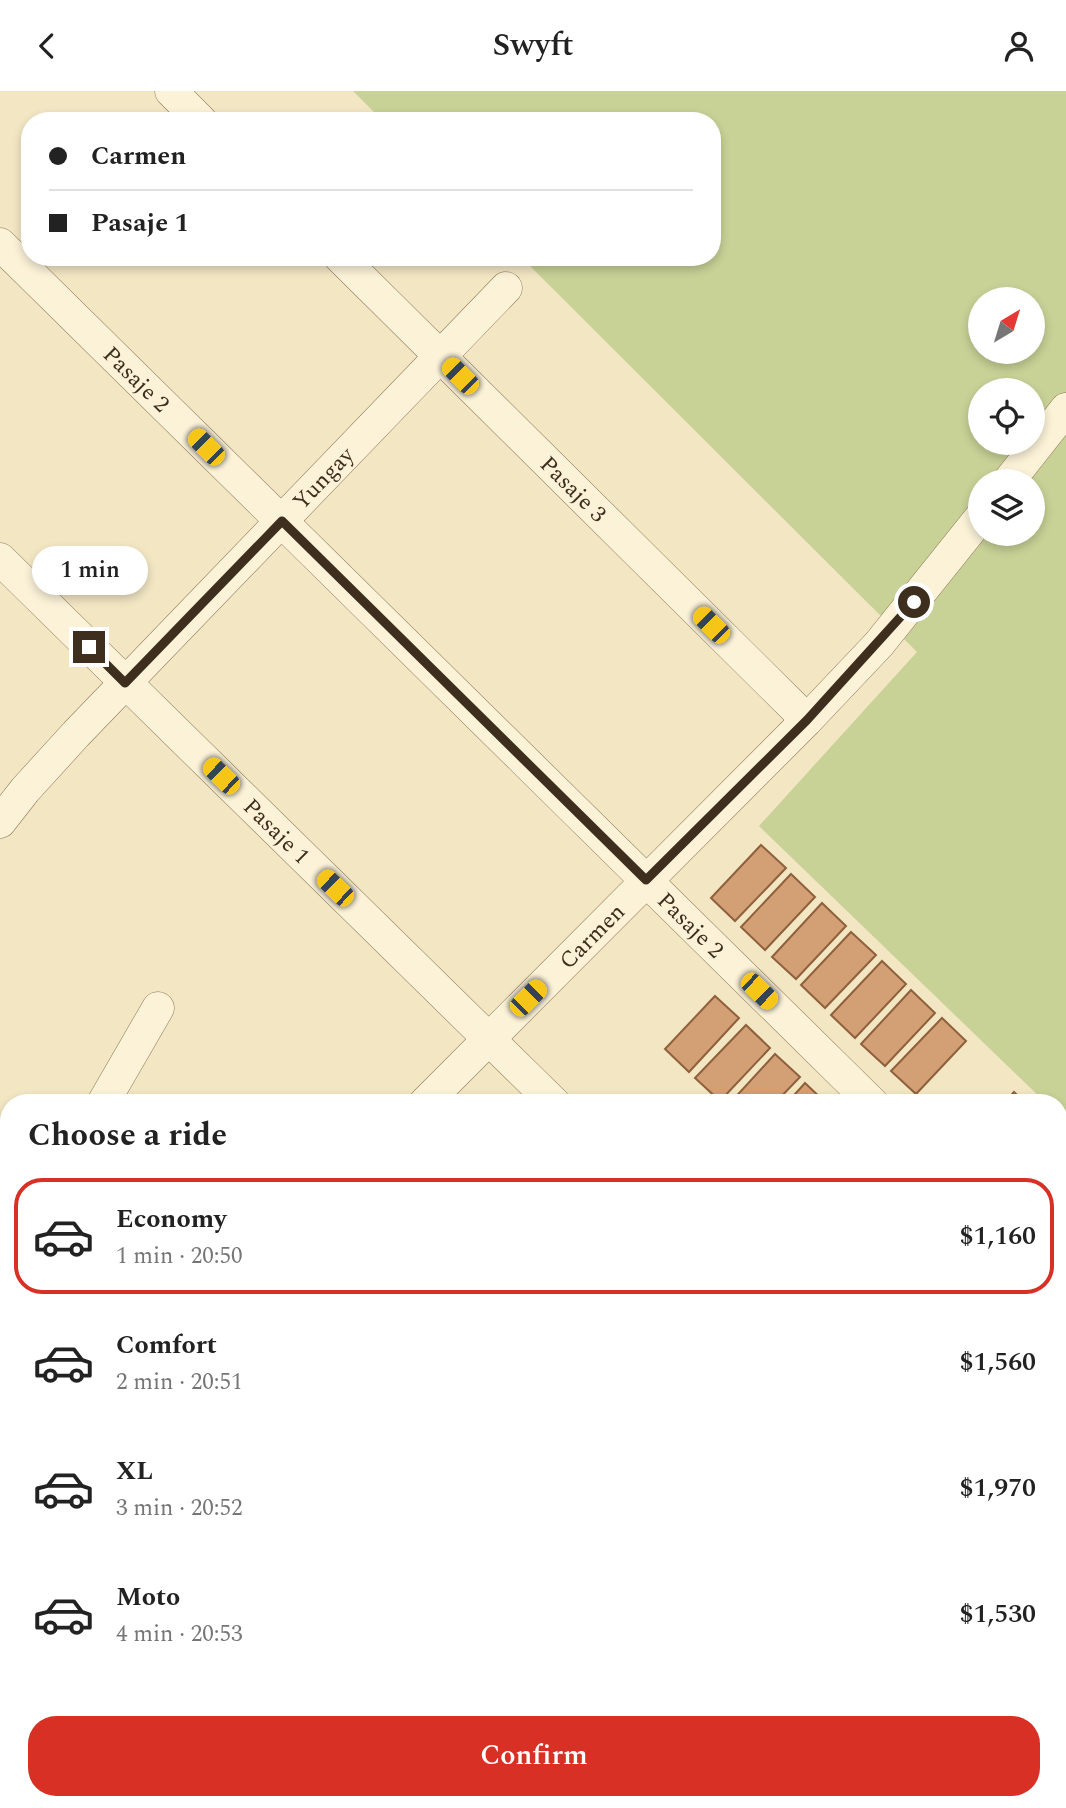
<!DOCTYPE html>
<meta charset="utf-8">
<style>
body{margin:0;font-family:Spectral,serif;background:#f6f6f6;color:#222;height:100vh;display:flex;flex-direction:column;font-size:26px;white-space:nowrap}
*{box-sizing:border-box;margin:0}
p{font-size:23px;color:#767676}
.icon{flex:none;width:38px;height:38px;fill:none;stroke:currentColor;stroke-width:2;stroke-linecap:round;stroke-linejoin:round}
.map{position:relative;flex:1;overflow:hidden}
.sheet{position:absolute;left:0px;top:1003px;width:1068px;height:716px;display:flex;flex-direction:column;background:#fff;border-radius:28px 28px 0 0;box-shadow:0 4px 10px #0003}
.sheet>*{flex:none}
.hud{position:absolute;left:21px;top:21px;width:700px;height:154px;border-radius:28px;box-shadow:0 4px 10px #0003;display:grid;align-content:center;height:154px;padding:0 28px;background:#fff}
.needle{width:46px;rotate:38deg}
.controls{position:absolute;left:968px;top:196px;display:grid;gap:14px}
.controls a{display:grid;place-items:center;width:77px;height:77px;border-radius:50%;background:#fff;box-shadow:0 4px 10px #0003;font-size:35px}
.end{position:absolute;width:32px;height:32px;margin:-16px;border:9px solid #3d2e1d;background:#fff;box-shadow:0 0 0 4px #fff}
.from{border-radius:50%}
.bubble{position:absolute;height:49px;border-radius:24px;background:#fff;box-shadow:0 4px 10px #0003;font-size:23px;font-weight:600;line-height:49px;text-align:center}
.car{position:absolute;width:21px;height:42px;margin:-21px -10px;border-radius:9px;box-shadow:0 0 5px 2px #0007;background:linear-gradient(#f5c518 24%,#345 0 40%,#f5c518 0 76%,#345 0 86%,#f5c518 0)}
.hud b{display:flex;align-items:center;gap:24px;height:66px;font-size:26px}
.hud b+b{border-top:2px solid #e0e0e0}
.hud i{width:18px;height:18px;background:#222}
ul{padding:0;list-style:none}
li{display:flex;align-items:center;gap:21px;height:116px;margin:0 14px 10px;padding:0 14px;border:4px solid transparent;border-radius:28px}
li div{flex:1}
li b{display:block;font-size:26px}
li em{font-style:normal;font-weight:600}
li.on{border-color:#d93025}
li>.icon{width:63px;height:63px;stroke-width:1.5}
h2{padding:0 28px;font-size:32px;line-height:84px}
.button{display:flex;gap:14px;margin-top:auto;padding:14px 28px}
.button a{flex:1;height:80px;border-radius:28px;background:#d93025;color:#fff;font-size:28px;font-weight:600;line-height:80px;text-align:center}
header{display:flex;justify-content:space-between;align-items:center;height:91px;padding:0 28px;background:#fff;font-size:32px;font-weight:600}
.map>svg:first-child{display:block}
.green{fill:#c8d196;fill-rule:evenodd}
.building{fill:#d3a076;stroke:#8f603c;stroke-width:2}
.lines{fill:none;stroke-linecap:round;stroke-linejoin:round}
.minor-casing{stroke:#8e7758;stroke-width:33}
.tertiary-casing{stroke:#8e7758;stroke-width:40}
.path{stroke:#8e7758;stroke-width:4.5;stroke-dasharray:5 3.5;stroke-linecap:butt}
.minor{stroke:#fbf2d8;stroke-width:32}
.tertiary{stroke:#fbf2d8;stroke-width:38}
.route{stroke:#3d2e1d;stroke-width:9}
.labels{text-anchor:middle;stroke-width:6;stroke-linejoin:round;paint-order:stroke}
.street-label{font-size:23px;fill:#3d2e1d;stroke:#f8efd4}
</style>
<header><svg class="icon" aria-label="back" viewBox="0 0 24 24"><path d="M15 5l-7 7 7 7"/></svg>Swyft<svg class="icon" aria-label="person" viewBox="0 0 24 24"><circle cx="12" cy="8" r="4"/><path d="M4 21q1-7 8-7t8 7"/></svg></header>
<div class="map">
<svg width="1066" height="1717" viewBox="0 0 1066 1717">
<rect width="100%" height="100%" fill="#f2e6c3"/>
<path class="green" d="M353,0H1066V1031L1059,1024V1012L1045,1011L759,735L917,561L521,166H712V30H383ZM980,208H1032V261H980ZM980,299H1032V352H980ZM980,390H1032V443H980Z"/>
<path class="building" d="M761,754L786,777L735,830L711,807Z
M791,783L815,806L765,859L741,836Z
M822,812L846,835L796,888L772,866Z
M851,841L876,864L825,917L801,894Z
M882,870L906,893L855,947L831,924Z
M911,899L935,922L885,975L861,953Z
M715,905L739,927L689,981L665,958Z
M942,927L966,950L916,1003L891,980Z
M746,934L770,957L720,1010L695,987Z
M775,963L800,986L775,1012H730Z
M805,992L826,1012H787Z
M1014,1001L1025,1012H1004Z
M1059,1044L1066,1051L1059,1063Z
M1066,1069V1117L1059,1125V1076Z
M1066,1129V1153L1059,1146V1137Z
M1066,1248V1297L1059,1305V1256Z
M1066,1308V1343L1059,1336V1316Z"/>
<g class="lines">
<g class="minor-casing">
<g id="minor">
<path d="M171,0L201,30"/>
<path id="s1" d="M0,153L872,1012"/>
<path id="s2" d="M340,166L807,629"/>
<path d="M1009,390L1066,318"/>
<path id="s3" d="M0,468L554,1012"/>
<path id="s4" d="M0,731L25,699L76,643L506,197"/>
<path d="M103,1012L158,917"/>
<path id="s5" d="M425,1012L807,629L879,553L980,427"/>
<path d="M0,1052L9,1060"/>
<path d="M1059,1196L1066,1203"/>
<path d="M1059,1498L1066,1491"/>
<path d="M686,1710L694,1717"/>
<path d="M247,1717L251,1710"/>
<path d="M465,1717L470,1710"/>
<path d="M913,1717L920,1710"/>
</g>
</g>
<g class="tertiary-casing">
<path id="tertiary" d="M0,1556L9,1564
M0,1688L9,1674
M161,1710L168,1717"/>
</g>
<path class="path" d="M211,1710L213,1717"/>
<use href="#minor" class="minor"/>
<use href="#tertiary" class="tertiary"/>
</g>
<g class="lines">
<path class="route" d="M89,556L125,592L282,430L646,789L807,629L914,511"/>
</g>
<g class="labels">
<g class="street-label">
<text dy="8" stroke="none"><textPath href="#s1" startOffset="192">Pasaje 2</textPath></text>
<text dy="8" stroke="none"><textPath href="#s4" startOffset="472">Yungay</textPath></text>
<text dy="8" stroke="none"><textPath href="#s2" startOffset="329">Pasaje 3</textPath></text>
<text dy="8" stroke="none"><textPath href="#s3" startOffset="388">Pasaje 1</textPath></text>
<text dy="8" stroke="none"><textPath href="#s1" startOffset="970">Pasaje 2</textPath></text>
<text dy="8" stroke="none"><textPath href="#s5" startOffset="236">Carmen</textPath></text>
</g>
</g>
</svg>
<div class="controls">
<a><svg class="needle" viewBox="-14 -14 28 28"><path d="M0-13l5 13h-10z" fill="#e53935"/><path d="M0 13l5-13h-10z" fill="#767676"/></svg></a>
<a><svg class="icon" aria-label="locate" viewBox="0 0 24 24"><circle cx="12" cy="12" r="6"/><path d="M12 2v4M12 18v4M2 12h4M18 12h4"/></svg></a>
<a><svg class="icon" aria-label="layers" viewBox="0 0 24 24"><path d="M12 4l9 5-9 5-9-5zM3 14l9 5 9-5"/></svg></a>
</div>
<i class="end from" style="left:914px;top:511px"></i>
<i class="end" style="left:89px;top:556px"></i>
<div class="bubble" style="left:32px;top:455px;width:116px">1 min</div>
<i class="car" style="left:460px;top:285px;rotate:315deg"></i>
<i class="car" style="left:206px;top:356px;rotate:315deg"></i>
<i class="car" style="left:711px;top:534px;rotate:315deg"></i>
<i class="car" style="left:221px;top:685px;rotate:314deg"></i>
<i class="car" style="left:335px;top:797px;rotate:314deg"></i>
<i class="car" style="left:759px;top:900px;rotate:134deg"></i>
<i class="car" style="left:528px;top:907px;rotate:45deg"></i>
<div class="hud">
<b><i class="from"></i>Carmen</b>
<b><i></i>Pasaje 1</b>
</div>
<section class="sheet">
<h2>Choose a ride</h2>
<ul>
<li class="on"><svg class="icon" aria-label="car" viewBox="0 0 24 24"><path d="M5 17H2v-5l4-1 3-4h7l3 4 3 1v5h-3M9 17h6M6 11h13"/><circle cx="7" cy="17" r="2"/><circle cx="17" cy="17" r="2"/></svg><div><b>Economy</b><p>1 min · 20:50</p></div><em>$1,160</em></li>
<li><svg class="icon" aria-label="car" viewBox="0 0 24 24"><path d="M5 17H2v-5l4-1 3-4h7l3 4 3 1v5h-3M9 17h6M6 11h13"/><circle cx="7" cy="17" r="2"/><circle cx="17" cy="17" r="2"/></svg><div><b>Comfort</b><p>2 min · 20:51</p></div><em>$1,560</em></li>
<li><svg class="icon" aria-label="car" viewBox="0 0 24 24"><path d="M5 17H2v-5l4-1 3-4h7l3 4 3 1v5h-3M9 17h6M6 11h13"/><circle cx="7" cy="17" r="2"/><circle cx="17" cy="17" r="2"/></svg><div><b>XL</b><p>3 min · 20:52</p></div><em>$1,970</em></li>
<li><svg class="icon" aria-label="car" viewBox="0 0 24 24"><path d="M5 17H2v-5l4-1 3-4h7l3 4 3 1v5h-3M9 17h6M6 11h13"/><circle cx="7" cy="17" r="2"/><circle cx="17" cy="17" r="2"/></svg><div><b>Moto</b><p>4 min · 20:53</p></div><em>$1,530</em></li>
</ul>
<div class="button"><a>Confirm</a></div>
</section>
</div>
